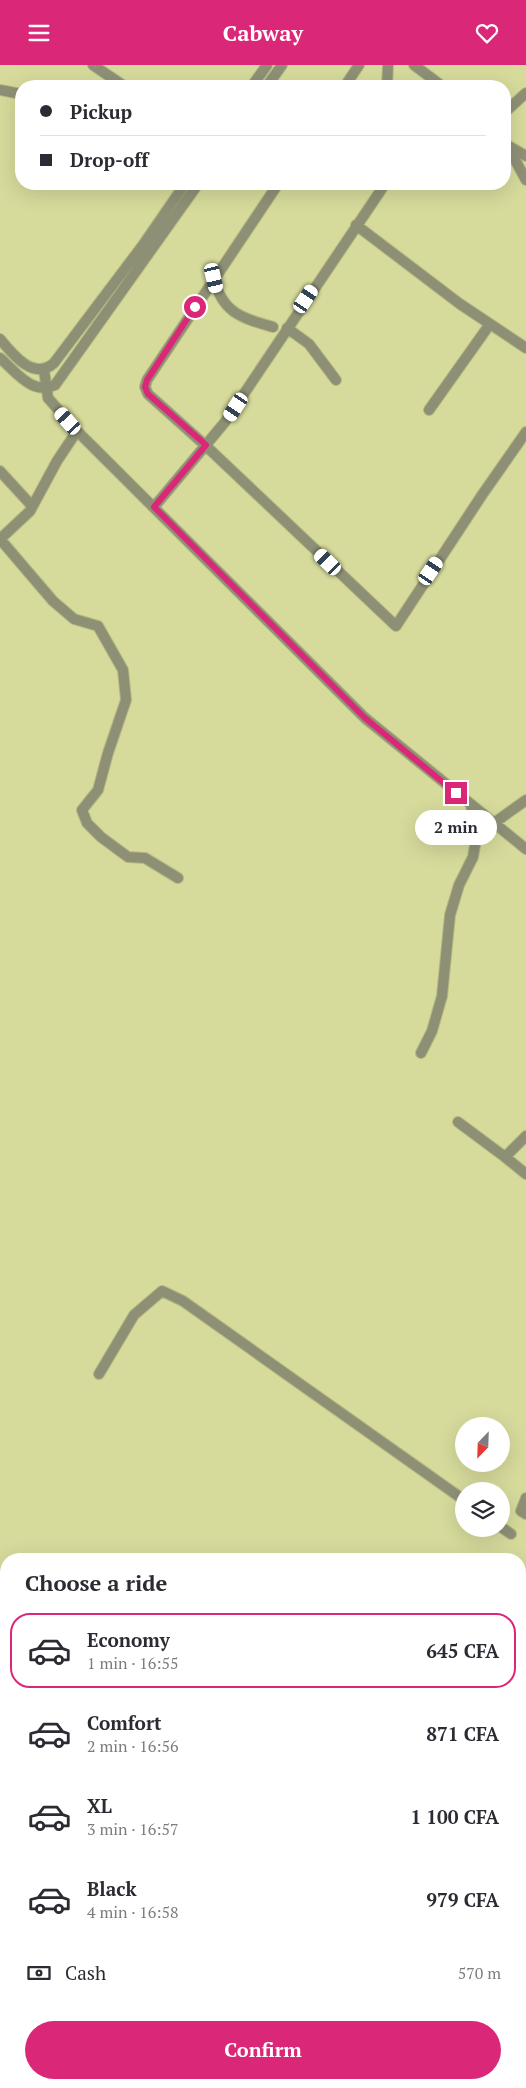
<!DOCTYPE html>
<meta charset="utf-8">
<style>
body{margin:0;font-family:"PT Serif",serif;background:#f7f7f7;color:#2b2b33;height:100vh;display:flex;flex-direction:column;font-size:19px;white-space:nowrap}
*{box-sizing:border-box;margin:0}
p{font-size:16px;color:#7c7c81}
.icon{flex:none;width:28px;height:28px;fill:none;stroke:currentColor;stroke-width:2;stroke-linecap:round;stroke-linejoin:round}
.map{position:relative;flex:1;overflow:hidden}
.drawer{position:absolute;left:0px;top:1488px;width:526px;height:536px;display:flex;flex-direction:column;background:#fff;border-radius:20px 20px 0 0;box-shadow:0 5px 20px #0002}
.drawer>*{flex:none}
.banner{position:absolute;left:15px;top:15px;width:496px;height:110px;border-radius:20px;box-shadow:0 5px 20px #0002;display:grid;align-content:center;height:110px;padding:0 25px;background:#fff}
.needle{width:32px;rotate:203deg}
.buttons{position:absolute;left:455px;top:1352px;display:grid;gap:10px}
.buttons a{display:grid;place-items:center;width:55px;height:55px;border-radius:50%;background:#fff;box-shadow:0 5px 20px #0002;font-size:25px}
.end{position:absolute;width:22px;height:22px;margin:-11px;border:6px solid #db2777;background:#fff;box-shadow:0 0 0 2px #fff}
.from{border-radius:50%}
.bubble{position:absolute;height:35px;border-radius:18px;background:#fff;box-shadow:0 5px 20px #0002;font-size:16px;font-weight:800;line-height:35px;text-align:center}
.car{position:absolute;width:15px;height:30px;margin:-15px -8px;border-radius:6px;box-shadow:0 0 4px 1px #0007;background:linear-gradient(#fff 24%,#345 0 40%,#fff 0 76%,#345 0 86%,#fff 0)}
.banner b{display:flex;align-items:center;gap:18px;height:48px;font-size:19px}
.banner b+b{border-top:1px solid #e1e1e2}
.banner i{width:12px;height:12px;background:#2b2b33}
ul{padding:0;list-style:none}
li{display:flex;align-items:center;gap:15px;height:75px;margin:0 10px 8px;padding:0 15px;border:2px solid transparent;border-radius:20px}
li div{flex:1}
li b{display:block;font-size:19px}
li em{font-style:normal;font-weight:800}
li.on{border-color:#db2777}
li>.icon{width:45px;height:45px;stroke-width:1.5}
h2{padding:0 25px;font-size:22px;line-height:60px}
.pay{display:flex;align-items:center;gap:12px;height:55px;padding:0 25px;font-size:19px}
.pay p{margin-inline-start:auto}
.action{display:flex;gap:10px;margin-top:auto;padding:10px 25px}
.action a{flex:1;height:58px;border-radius:30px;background:#db2777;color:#fff;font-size:20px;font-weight:800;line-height:58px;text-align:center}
header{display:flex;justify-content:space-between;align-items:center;height:65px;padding:0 25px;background:#db2777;color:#fff;font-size:22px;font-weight:800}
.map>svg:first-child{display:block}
.green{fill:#e9bba1}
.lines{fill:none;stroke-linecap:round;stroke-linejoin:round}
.river{stroke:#cf90ac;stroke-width:14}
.minor-casing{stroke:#b5b981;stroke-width:12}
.minor{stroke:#8e9076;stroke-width:10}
.route{stroke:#db2777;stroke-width:6}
</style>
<header><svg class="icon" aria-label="menu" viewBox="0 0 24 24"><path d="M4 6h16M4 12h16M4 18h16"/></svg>Cabway<svg class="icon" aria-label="heart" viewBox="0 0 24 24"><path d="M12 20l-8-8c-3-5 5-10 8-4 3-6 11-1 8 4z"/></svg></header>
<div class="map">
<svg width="526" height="2023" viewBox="0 0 526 2023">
<rect width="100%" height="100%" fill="#d6da9b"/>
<path class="green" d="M520,1951L526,1952V2023H114L126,2018H520Z"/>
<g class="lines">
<path class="river" d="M496,2018L503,2023
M473,2023L486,2018"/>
<g class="minor-casing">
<path id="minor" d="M93,0L124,21
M414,0L442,21
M252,21L267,0
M267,21L282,0
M345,21L359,0
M387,21L388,0
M0,25L21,29
M505,47L526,28
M505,79L526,91
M507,80L526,115
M278,119L147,315L145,322L148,329L206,381L396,561L482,430L526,367
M356,160L460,239L526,283
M214,213C222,248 242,253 273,262
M287,263L309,279L336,315
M0,274C13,290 34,316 54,298L143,180L185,119
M0,293C16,307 33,331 55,320L198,119
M44,305L48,333L77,366L365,653L526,784
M429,345L490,259
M0,406L32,441
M154,442L225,357L385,119
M0,474L53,536L74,554L98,561L123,605L126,635L108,688L98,725L82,745L87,758L101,772L128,792L145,793L178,813
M0,474L30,446L57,396L77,366
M494,758L526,735
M421,988L432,966L442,931L450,850L459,820L473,792L476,774L471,740
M458,1057L505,1092L526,1071
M505,1092L526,1109
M99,1309L134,1250L162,1226L183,1236L464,1435
M526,1433L521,1446L526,1449
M501,1462L511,1469
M520,1588L526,1592
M520,1660L526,1664
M520,1722L526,1726
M520,1788L526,1792"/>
</g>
<use href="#minor" class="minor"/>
</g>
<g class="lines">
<path class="route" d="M195,242L147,315L145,322L148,329L206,380L154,442L365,653L456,728"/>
</g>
</svg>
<div class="buttons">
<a><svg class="needle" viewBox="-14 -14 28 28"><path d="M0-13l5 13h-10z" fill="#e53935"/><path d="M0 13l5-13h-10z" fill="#7c7c81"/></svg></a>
<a><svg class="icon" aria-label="layers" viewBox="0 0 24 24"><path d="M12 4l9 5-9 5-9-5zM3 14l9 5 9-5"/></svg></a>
</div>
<i class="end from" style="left:195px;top:242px"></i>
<i class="end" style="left:456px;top:728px"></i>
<div class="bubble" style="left:415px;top:745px;width:82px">2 min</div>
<i class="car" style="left:214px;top:213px;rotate:167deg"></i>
<i class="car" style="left:306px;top:234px;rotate:34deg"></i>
<i class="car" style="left:236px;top:342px;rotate:213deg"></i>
<i class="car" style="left:68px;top:356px;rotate:318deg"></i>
<i class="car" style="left:328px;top:497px;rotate:314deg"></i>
<i class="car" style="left:431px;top:506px;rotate:34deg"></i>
<div class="banner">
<b><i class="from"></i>Pickup</b>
<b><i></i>Drop-off</b>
</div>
<section class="drawer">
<h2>Choose a ride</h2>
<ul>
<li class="on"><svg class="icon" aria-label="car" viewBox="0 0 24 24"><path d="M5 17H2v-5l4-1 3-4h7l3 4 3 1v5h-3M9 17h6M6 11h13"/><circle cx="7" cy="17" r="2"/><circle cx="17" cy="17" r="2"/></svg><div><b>Economy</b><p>1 min · 16:55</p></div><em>645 CFA</em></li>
<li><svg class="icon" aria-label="car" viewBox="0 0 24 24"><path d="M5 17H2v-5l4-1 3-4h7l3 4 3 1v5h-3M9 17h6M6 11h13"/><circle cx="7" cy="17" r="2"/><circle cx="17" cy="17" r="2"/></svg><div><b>Comfort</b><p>2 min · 16:56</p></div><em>871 CFA</em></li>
<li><svg class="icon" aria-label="car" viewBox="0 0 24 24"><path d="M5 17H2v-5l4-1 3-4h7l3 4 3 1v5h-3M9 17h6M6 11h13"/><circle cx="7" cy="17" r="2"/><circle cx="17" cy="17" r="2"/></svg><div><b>XL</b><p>3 min · 16:57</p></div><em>1 100 CFA</em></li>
<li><svg class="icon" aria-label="car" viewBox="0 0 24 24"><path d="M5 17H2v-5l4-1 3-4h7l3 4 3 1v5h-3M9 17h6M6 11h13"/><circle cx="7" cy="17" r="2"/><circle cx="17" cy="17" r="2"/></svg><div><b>Black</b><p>4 min · 16:58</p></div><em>979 CFA</em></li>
</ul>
<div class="pay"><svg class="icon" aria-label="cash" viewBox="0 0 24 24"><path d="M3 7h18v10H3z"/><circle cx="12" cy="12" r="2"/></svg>Cash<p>570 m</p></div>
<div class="action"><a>Confirm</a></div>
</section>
</div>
